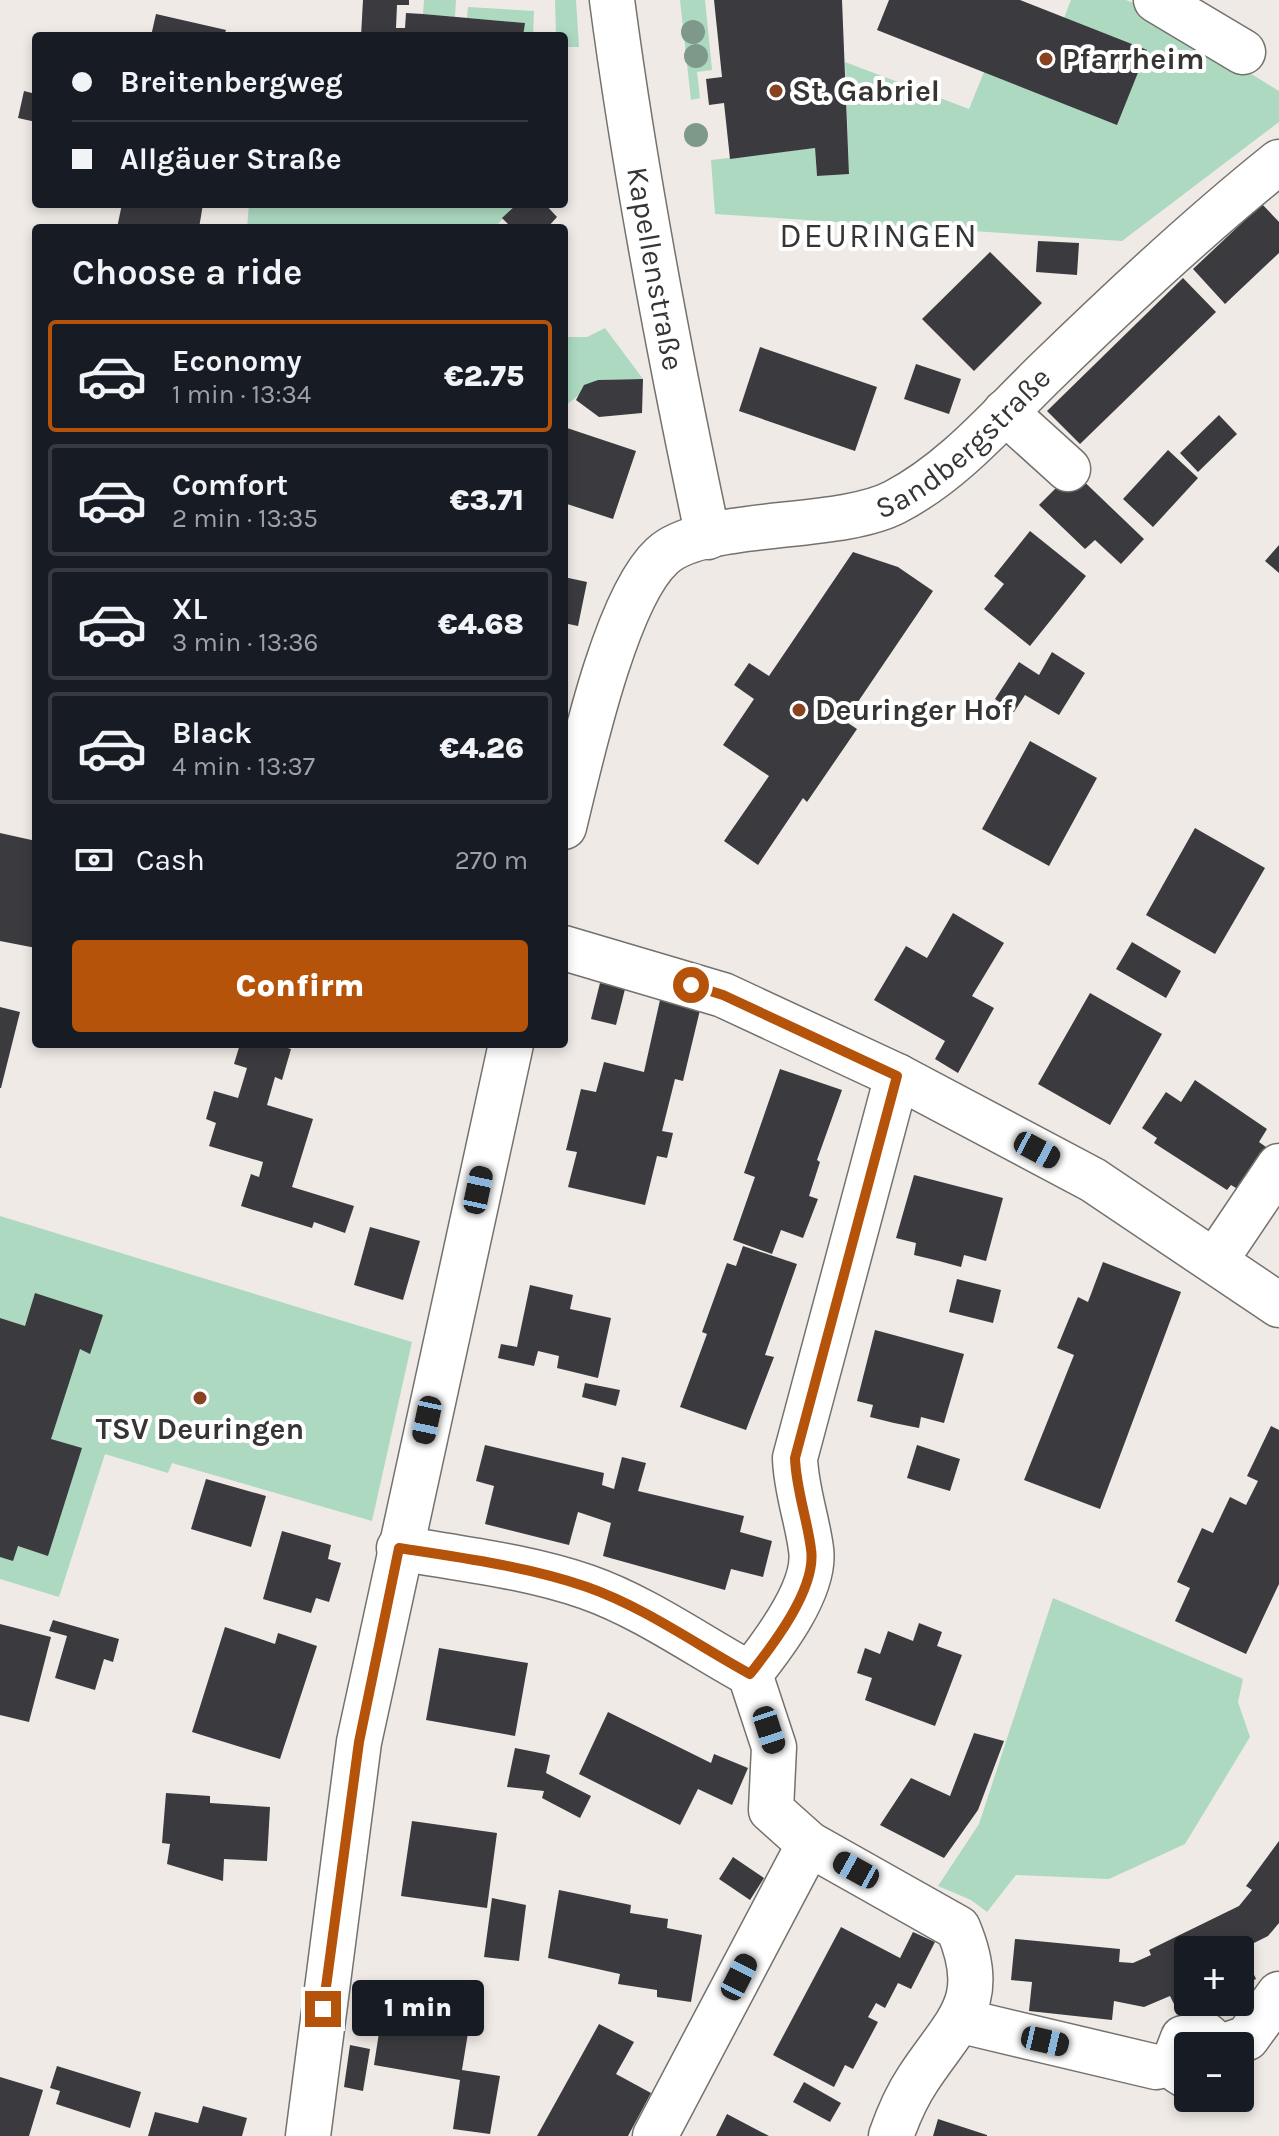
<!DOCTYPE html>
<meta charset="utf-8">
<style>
body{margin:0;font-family:Karla,sans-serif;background:#242831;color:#f1f3f6;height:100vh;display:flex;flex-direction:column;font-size:30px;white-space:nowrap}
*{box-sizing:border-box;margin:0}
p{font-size:26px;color:#9ea1a6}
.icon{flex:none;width:44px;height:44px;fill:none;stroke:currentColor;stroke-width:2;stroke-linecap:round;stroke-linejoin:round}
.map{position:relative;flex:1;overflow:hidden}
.sheet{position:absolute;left:32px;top:224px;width:536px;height:824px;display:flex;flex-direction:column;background:#171b24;border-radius:8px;box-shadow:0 4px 12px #0003}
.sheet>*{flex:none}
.guide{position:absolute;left:32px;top:32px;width:536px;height:176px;border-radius:8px;box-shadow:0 4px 12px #0003;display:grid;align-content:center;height:176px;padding:0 40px;background:#171b24}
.fabs{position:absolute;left:1174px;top:1936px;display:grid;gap:16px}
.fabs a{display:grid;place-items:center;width:80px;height:80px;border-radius:8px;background:#171b24;box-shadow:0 4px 12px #0003;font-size:40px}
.end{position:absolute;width:36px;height:36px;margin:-18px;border:10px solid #b45309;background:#fff;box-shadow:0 0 0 4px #fff}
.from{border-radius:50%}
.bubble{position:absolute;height:56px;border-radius:8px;background:#171b24;box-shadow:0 4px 12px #0003;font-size:26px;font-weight:800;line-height:56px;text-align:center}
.car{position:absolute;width:24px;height:48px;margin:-24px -12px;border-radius:10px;box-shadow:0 0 6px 2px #0007;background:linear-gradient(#222 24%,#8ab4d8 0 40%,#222 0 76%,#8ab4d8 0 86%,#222 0)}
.guide b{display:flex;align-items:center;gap:28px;height:76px;font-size:30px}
.guide b+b{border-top:2px solid #363941}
.guide i{width:20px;height:20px;background:#f1f3f6}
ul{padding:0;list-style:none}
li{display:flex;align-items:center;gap:24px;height:112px;margin:0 16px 12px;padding:0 24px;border:4px solid #363941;border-radius:8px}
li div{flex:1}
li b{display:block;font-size:30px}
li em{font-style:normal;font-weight:800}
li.active{border-color:#b45309}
li>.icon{width:72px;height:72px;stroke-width:1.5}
h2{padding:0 40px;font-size:36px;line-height:96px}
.pay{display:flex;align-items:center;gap:20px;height:88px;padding:0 40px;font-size:30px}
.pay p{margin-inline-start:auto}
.cta{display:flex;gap:16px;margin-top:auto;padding:16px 40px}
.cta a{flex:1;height:92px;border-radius:8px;background:#b45309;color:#fff;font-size:32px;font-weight:800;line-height:92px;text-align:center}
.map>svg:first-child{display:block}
.green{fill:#add9c1}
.building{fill:#3b3a3f}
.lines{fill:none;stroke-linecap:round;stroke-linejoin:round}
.minor-casing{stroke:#75716d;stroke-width:47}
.minor{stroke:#fff;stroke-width:44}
.tree{fill:#7e998a}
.route{stroke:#b45309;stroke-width:10}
.poi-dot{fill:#894220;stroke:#fff;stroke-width:3}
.labels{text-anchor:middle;stroke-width:8;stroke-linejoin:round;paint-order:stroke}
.poi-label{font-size:30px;font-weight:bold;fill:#373534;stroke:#fff;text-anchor:start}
.street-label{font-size:30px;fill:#373534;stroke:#fff}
.quarter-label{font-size:34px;letter-spacing:2px;fill:#373534;stroke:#fff}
</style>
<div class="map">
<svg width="1279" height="2136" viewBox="0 0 1279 2136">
<rect width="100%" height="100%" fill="#efeae5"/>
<path class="green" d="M424,0H456L455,17L423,14Z
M555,0H576L579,47H564V36H556Z
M680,0H705L712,70L697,72L700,98L691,100Z
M1071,0H1126L1141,6L1279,91V122L1122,241L715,214L711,160L815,148L817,176L849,173L845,62L969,109L984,72L1064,18Z
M468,7L534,11L533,36H523L524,23L467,18Z
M249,204H517L494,228H247Z
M605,328L643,379L597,380L564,407V337H587Z
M0,1216L412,1342L372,1521L172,1463L168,1473L105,1454L59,1597L0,1579Z
M1053,1598L1243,1679L1238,1702L1250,1737L1185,1844L1109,1879L1016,1875L987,1912L971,1900L938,1886L979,1824Z"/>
<path class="building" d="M363,0H409V5H397L396,28H405L406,13L423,14L525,23L523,36H361Z
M714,0H842L849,174L817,176L815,148L730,159L724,103L709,105L706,79L722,77Z
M889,0H1020L1147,50L1117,125L877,30Z
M156,14L226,30L224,36H151Z
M24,91L36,94V122L18,118Z
M122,204H203L199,228H117Z
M517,204H545L557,217L547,228H512L502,218Z
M1262,204L1279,222V253L1225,304L1193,269Z
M1038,241L1079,243L1077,275L1036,272Z
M990,252L1042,303L974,371L922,319Z
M1183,278L1216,312L1080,444L1047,411Z
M760,347L877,387L855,451L739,411Z
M916,364L961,379L949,414L904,399Z
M643,379L642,413L599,417L576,400L584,385L598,380Z
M1219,415L1237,434L1198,472L1180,453Z
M564,427L636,451L613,519L564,503Z
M1168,450L1198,478L1153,527L1123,499Z
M1073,471L1144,539L1121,564L1095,540L1085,549L1039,505Z
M1030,531L1086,576L1030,646L984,609L1004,584L994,576Z
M1279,545V573L1265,561Z
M853,552L898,567L933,591L845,721L857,729L807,802L803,798L758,865L724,841L769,776L723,745L754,699L734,685L749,663L769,676Z
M564,577L587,582L578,626L564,623Z
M1052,652L1085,673L1059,715L1025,695L1014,712L995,699L1019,662L1039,675Z
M1030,741L1097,778L1049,866L982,829Z
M1195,828L1265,868L1215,954L1146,915Z
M0,833L36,841V948L0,941Z
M953,913L1004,943L972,996L994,1008L958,1073L935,1059L945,1041L874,1000L906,946L927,958Z
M1132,942L1181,971L1166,998L1116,969Z
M600,983L625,989L616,1025L591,1019Z
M1090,993L1162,1034L1110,1125L1038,1084Z
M660,1000L700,1010L683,1081L675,1079L662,1131L673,1133L667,1158L657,1156L645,1205L568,1187L577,1152L566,1150L581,1089L596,1092L604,1062L644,1072Z
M0,1007L20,1012L1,1088H0Z
M240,1044H274L291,1049L282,1080L275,1077L267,1105L313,1119L292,1187L354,1206L345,1233L314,1222L312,1228L241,1206L251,1174L259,1177L263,1162L209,1146L216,1123L206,1119L214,1091L238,1098L247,1068L234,1064Z
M780,1069L842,1090L817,1160L820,1162L809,1196L818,1199L803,1238L781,1230L772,1254L733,1240L755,1177L744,1173Z
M1195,1080L1267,1129L1259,1142L1273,1152L1246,1194L1231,1185L1227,1190L1154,1143L1157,1138L1142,1128L1166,1092L1181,1102Z
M914,1175L1003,1198L986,1261L964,1255L961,1267L939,1261L914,1255L916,1243L896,1238Z
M370,1227L420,1241L403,1300L354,1285Z
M743,1246L797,1264L765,1355L774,1357L746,1430L680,1407L707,1334L702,1332L727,1263L736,1266Z
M1103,1262L1181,1292L1100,1509L1024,1480L1074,1355L1057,1348L1078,1297L1088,1302Z
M957,1279L1001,1290L993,1323L949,1312Z
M530,1285L573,1295L570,1309L611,1318L598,1378L557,1368L559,1356L538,1351L534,1366L498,1358L501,1344L517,1347Z
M35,1293L103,1315L90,1354L80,1349L51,1439L82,1448L48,1556L18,1546L13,1561L0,1557V1318L25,1326Z
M875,1330L964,1354L944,1423L921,1417L919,1428L894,1423L870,1417L873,1405L857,1401Z
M585,1383L620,1390L616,1406L582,1397Z
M1271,1426L1279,1430V1584L1246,1654L1175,1621L1190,1588L1177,1582L1202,1528L1213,1533L1230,1497L1246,1505L1258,1481L1247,1476Z
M485,1445L604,1473L602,1485L614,1489L622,1457L646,1463L638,1491L744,1516L740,1532L772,1541L763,1577L731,1569L725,1590L603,1556L611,1523L578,1512L569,1545L485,1524L494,1486L476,1481Z
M917,1445L960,1459L950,1491L907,1478Z
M206,1479L266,1496L251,1547L191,1529Z
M282,1531L331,1545L328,1559L341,1563L329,1602L316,1598L311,1613L263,1599Z
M53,1620L119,1639L113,1662L104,1659L95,1690L55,1678L67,1636L49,1631Z
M919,1623L942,1632L937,1646L962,1655L935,1726L865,1700L872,1678L857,1673L865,1648L880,1654L888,1631L913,1641Z
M0,1624L51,1637L29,1722L0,1715Z
M225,1627L275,1644L278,1633L317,1646L280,1759L192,1732Z
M439,1648L528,1663L515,1736L426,1720Z
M608,1712L711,1763L714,1754L748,1768L732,1805L698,1789L680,1825L579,1774Z
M974,1733L1004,1741L978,1810L944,1858L880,1825L911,1778L950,1796Z
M515,1748L550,1755L546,1773L591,1796L580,1818L542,1798L544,1791L507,1787Z
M166,1793L210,1796V1803L270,1807L267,1861L224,1859L223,1881L167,1864L170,1844L162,1843Z
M412,1821L497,1833L487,1908L401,1896Z
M1279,1841V1923L1268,1936L1242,1949L1256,1979L1240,1986V1950H1188V2002H1208L1180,2016L1170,1996L1144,2007L1114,2001L1112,2020L1029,2011L1032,1982L1011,1980L1015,1939L1120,1949L1119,1962L1133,1963L1151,1955L1149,1950L1239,1906L1252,1890L1246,1886Z
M733,1857L764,1878L750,1900L719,1879Z
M559,1890L631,1905L630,1913L668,1919L667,1928L702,1935L691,2002L657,1997V1990L618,1984L620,1974L548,1958Z
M492,1898L526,1905L519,1961L484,1957Z
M841,1927L900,1958L913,1932L935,1942L911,1989L898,1983L885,2008L876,2003L868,2017L878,2022L853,2069L845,2065L834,2087L773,2055Z
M385,1994L472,2008L462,2070L500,2076L490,2134L453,2129L460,2080L374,2065Z
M599,2024L634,2042L616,2074L651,2093L628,2136H537Z
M350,2045L370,2049L363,2091L344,2087Z
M57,2066L141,2092L130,2128L56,2104L60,2091L50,2088Z
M0,2077L43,2090L29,2136H0Z
M804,2082L841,2103L830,2122L793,2102Z
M203,2106L247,2118L242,2136H148L155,2112L198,2123Z
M727,2114L769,2136H716Z
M938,2119L987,2135V2136H933Z"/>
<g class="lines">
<g class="minor-casing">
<g id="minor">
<path id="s1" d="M612,0C636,181 670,358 708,537"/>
<path d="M1156,0L1243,52"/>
<path d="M1005,412L1068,469"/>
<path id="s2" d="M564,827C580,762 615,599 662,556C702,518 838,532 895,502C955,471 1002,414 1050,368C1124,296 1199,226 1279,162"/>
<path d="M564,948L723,995L897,1076L1093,1180L1279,1305"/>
<path d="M1215,1261L1279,1166"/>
<path d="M399,1548C462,1559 526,1566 587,1587C644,1607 697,1645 750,1674L774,1747L771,1810L809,1844L958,1928C990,2003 955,2022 918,2079C906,2097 898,2116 891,2136"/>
<path d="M750,1674C773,1645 817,1588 811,1549C807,1518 796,1490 795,1458L897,1076"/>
<path d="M962,2021L1156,2067L1175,2063"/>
<path d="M1224,2046L1247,2038L1279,1994"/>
<path d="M1188,2077L1180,2072L1175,2059L1183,2038L1206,2035L1218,2046"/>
<path d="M308,2136L359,1742L511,1044"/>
<path d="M655,2136L809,1844"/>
</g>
</g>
<use href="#minor" class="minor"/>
</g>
<g class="tree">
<circle cx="693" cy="32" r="12"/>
<circle cx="696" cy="56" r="12"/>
<circle cx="696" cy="135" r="12"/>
</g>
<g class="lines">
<path class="route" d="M323,2009L359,1742L399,1548C462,1558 526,1566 587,1587C644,1607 697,1645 750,1674C773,1645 817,1588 811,1549C807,1518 796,1489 795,1458L897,1076L723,995L691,985"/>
</g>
<g class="poi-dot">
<circle cx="1046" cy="59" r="8"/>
<circle cx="776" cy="91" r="8"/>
<circle cx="799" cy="710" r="8"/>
<circle cx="200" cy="1398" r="8"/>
</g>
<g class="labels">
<g class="poi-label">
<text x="1062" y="69">Pfarrheim</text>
<text x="792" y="101">St. Gabriel</text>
<text x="815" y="720">Deuringer Hof</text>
<text x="200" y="1439" text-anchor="middle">TSV Deuringen</text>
</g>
<g class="street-label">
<text dy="10" stroke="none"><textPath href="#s1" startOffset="272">Kapellenstraße</textPath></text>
<text dy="10" stroke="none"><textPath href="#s2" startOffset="622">Sandbergstraße</textPath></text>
</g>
<g class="quarter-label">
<text x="879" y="247">DEURINGEN</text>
</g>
</g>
</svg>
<div class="fabs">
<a>+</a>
<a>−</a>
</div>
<i class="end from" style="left:691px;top:985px"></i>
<i class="end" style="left:323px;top:2009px"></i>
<div class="bubble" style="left:352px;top:1980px;width:132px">1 min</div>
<i class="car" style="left:1037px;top:1150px;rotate:118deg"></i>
<i class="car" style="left:478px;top:1190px;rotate:12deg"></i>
<i class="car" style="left:427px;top:1420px;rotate:192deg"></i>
<i class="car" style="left:769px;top:1730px;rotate:162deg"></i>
<i class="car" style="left:856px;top:1870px;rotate:299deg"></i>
<i class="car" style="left:739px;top:1977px;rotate:27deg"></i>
<i class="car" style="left:1045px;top:2041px;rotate:103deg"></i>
<div class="guide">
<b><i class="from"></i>Breitenbergweg</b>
<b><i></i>Allgäuer Straße</b>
</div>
<section class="sheet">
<h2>Choose a ride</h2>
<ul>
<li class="active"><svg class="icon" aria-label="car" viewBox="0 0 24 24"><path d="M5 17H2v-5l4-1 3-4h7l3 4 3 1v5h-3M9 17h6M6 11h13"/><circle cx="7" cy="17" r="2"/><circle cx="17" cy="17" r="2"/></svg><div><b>Economy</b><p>1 min · 13:34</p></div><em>€2.75</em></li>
<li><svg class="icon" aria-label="car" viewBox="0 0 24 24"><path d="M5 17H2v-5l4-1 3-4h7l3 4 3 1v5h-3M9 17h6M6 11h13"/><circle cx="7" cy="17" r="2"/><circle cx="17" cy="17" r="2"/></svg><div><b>Comfort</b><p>2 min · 13:35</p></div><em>€3.71</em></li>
<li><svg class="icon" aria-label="car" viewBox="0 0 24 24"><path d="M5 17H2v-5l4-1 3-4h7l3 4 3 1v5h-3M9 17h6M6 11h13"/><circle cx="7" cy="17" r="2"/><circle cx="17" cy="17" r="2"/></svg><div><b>XL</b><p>3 min · 13:36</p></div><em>€4.68</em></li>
<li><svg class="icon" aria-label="car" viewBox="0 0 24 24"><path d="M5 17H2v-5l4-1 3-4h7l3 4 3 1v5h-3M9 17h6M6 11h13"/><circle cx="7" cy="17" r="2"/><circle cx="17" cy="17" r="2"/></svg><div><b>Black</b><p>4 min · 13:37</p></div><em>€4.26</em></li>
</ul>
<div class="pay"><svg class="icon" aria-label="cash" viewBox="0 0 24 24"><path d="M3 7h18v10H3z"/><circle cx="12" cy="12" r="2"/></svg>Cash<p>270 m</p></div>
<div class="cta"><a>Confirm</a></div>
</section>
</div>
